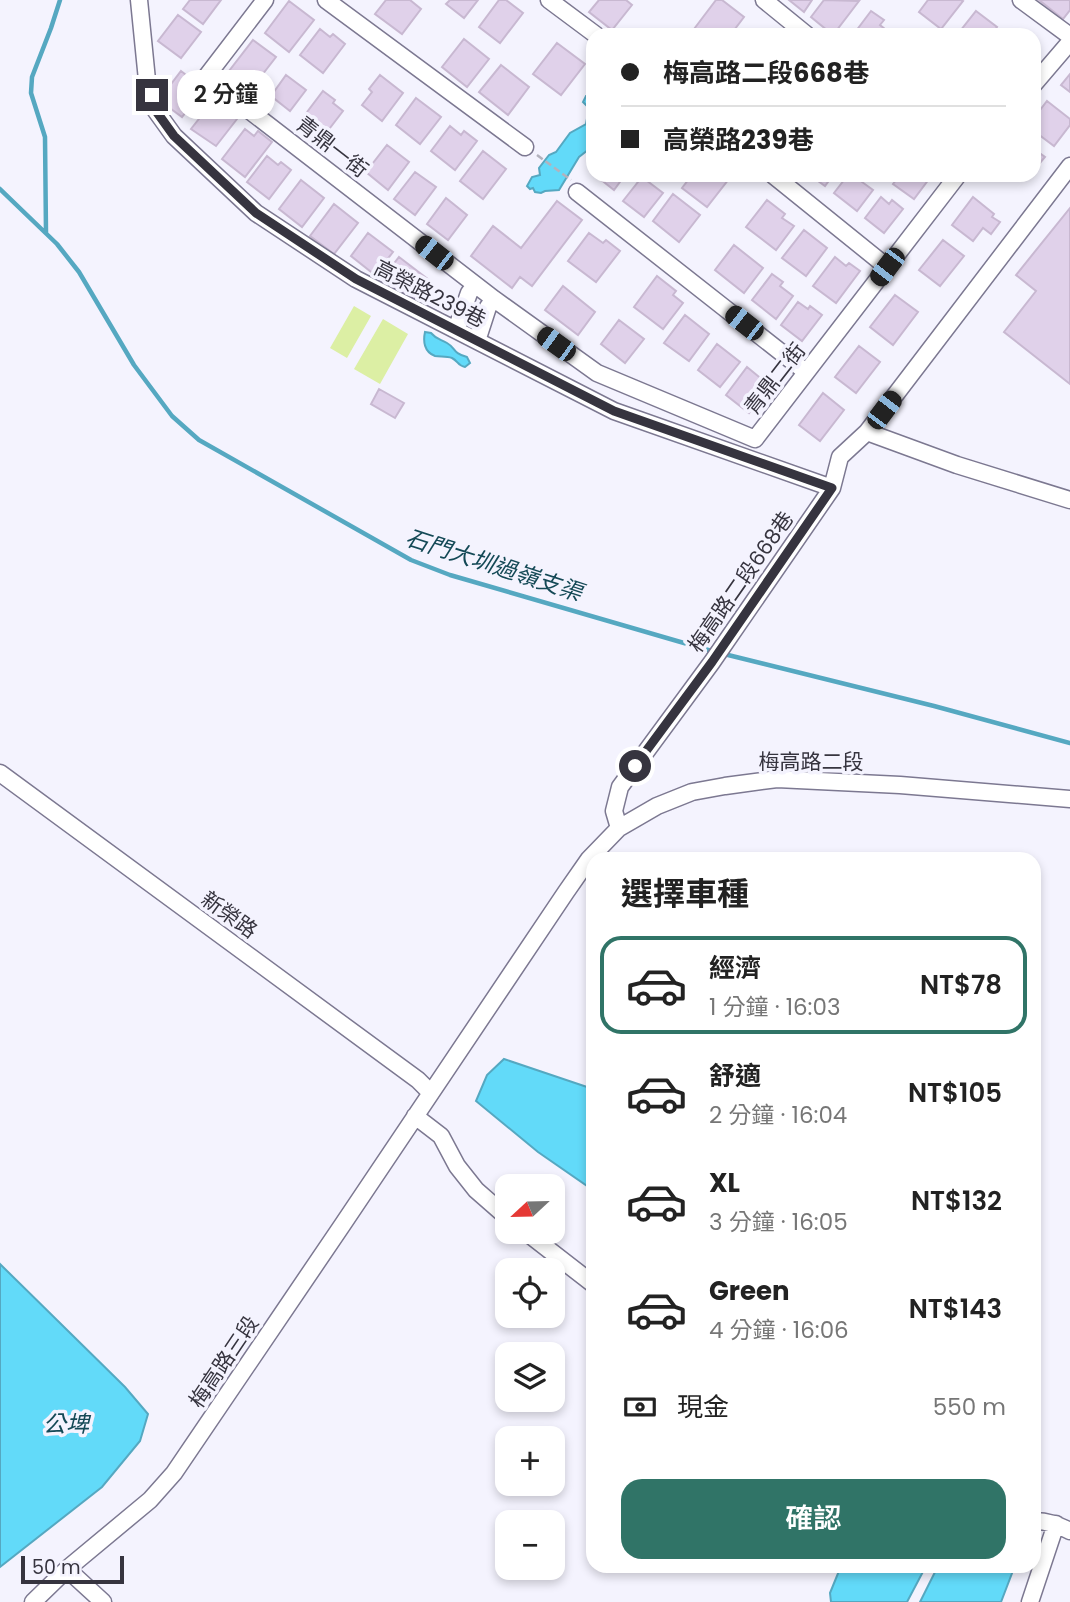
<!DOCTYPE html>
<html lang="zh-TW">
<meta charset="utf-8">
<style>
body{margin:0;font-family:Poppins,"Noto Sans TC",sans-serif;background:#f6f6f6;color:#222;height:100vh;display:flex;flex-direction:column;font-size:26px;white-space:nowrap}
*{box-sizing:border-box;margin:0}
p{font-size:23px;color:#767676}
.icon{flex:none;width:38px;height:38px;fill:none;stroke:currentColor;stroke-width:2;stroke-linecap:round;stroke-linejoin:round}
.map{position:relative;flex:1;overflow:hidden}
.side{position:absolute;left:586px;top:852px;width:455px;height:721px;display:flex;flex-direction:column;background:#fff;border-radius:21px;box-shadow:0 4px 10px #0003}
.side>*{flex:none}
.hud{position:absolute;left:586px;top:28px;width:455px;height:154px;border-radius:21px;box-shadow:0 4px 10px #0003;display:grid;align-content:center;height:154px;padding:0 35px;background:#fff}
.needle{width:46px;rotate:248deg}
.tools{position:absolute;left:495px;top:1174px;display:grid;gap:14px}
.tools a{display:grid;place-items:center;width:70px;height:70px;border-radius:14px;background:#fff;box-shadow:0 4px 10px #0003;font-size:35px}
.scale{position:absolute;left:21px;bottom:18px;width:103px;box-sizing:border-box;padding-left:7px;border:4px solid #36343f;border-top:0;font-size:19px;line-height:24px;white-space:nowrap;color:#36343f;-webkit-text-stroke:5px #f4f3fe;paint-order:stroke}
.end{position:absolute;width:32px;height:32px;margin:-16px;border:9px solid #36343f;background:#fff;box-shadow:0 0 0 4px #fff}
.from{border-radius:50%}
.bubble{position:absolute;height:49px;border-radius:21px;background:#fff;box-shadow:0 4px 10px #0003;font-size:23px;font-weight:600;line-height:49px;text-align:center}
.car{position:absolute;width:21px;height:42px;margin:-21px -10px;border-radius:9px;box-shadow:0 0 5px 2px #0007;background:linear-gradient(#222 24%,#8ab4d8 0 40%,#222 0 76%,#8ab4d8 0 86%,#222 0)}
.hud b{display:flex;align-items:center;gap:24px;height:66px;font-size:26px}
.hud b+b{border-top:2px solid #e0e0e0}
.hud i{width:18px;height:18px;background:#222}
ul{padding:0;list-style:none}
li{display:flex;align-items:center;gap:21px;height:98px;margin:0 14px 10px;padding:0 21px;border:4px solid transparent;border-radius:21px}
li div{flex:1}
li b{display:block;font-size:26px}
li em{font-style:normal;font-weight:600}
li.on{border-color:#307467}
li>.icon{width:63px;height:63px;stroke-width:1.5}
h2{padding:0 35px;font-size:32px;line-height:84px}
.pay{display:flex;align-items:center;gap:18px;height:77px;padding:0 35px;font-size:26px}
.pay p{margin-inline-start:auto}
.button{display:flex;gap:14px;margin-top:auto;padding:14px 35px}
.button a{flex:1;height:80px;border-radius:21px;background:#307467;color:#fff;font-size:28px;font-weight:600;line-height:80px;text-align:center}
.map>svg:first-child{display:block}
.green{fill:#dcefa4}
.water{fill:#62daf9;stroke:#55a8c1;stroke-width:2}
.lines{fill:none;stroke-linecap:round;stroke-linejoin:round}
.stream{stroke:#55a8c1;stroke-width:4.5}
.building{fill:#e0d1ea;stroke:#c8b8d1;stroke-width:2}
.minor-casing{stroke:#7c7891;stroke-width:19}
.path{stroke:#b3b2bd;stroke-width:2.5;stroke-dasharray:7 3.5;stroke-linecap:butt}
.minor{stroke:#fff;stroke-width:16}
.route{stroke:#36343f;stroke-width:9}
.labels{text-anchor:middle;stroke-width:7;stroke-linejoin:round;paint-order:stroke}
.street-label{font-size:21px;fill:#36343f;stroke:#f4f3fe}
.water-label{font-size:23px;font-style:italic;fill:#144956;stroke:#f4f3fe}
</style>
<div class="map">
<svg width="1070" height="1602" viewBox="0 0 1070 1602">
<rect width="100%" height="100%" fill="#f4f3fe"/>
<path class="green" d="M354,306L371,316L347,358L330,348Z
M383,319L408,334L380,384L354,369Z"/>
<path class="water" d="M586,96L593,97V146L579,157L559,190L545,191L541,193L535,192L533,188L530,189L527,186L532,177L540,175L539,168L549,155L556,152L570,133L586,124L589,108L583,102Z
M425,332L431,333C437,340 440,339 447,343C456,348 452,353 467,357L470,363L465,367C458,366 458,361 452,358C446,356 440,357 435,356C424,352 423,341 425,332Z
M504,1059L593,1089V1190L538,1152L476,1101L487,1075Z
M0,1264L125,1387L148,1414L140,1441L102,1487L0,1567Z
M841,1566H926L907,1602H831L830,1593Z
M938,1566H1004L1014,1568L1001,1602H920Z"/>
<g class="lines">
<path class="stream" d="M0,189L57,244L79,272L134,365L172,416L199,440L411,560L450,575L715,652
M46,233L45,137L31,93L32,77L51,28L60,0
M724,654L934,706L1070,743"/>
</g>
<path class="building" d="M190,0H221L203,24L183,9Z
M386,0H410L421,9L402,34L375,14Z
M450,0H478L464,18L446,4Z
M499,0H506L523,13L500,43L479,27Z
M599,0H626L632,5L612,30L589,12Z
M716,0H722L744,17L732,33L734,35H701L694,29Z
M789,0H812L804,12Z
M824,0L859,1L833,35L811,17Z
M928,0H961L963,1L941,29L919,12Z
M1039,0H1070V10L1063,19Z
M289,1L314,20L289,52L265,33Z
M871,11L884,20L880,25L890,33L889,35H853Z
M976,11L997,27L991,35H957Z
M178,15L201,32L181,58L158,41Z
M320,29L330,37L333,34L345,44L323,73L300,55Z
M464,39L489,59L467,87L442,67Z
M253,40L276,57L252,88L229,71Z
M557,43L585,64L561,95L533,74Z
M501,65L529,87L508,115L479,92Z
M181,71L204,89L182,117L159,100Z
M1070,74V92L1061,85Z
M286,75L306,90L290,111L271,96Z
M380,75L403,93L382,121L362,105L372,92L369,89Z
M323,91L335,100L333,103L343,111L326,133L304,116Z
M416,98L441,117L420,144L396,125Z
M1047,101L1070,119V125L1054,146L1034,131V118Z
M210,105L222,114L225,110L237,119L216,146L191,129Z
M450,126L461,135L464,131L477,141L455,170L431,151Z
M245,129L254,136L258,131L272,142L245,177L222,159Z
M387,145L409,162L388,190L366,172Z
M1034,149L1045,157L1034,170Z
M483,151L506,169L483,199L460,181Z
M267,156L278,165L281,162L291,170L269,199L247,182Z
M415,172L436,187L415,215L394,199Z
M595,175H625L614,190Z
M692,175H732L707,207L682,188Z
M810,175H833L825,186Z
M848,175H860L865,179L862,182L873,190L857,211L834,193Z
M900,175H932L914,199L893,184Z
M642,177L663,193L644,217L623,201Z
M301,180L324,198L302,227L279,209Z
M673,194L700,215L679,242L653,221Z
M881,197L889,204L892,200L903,209L884,233L865,218Z
M973,197L994,214L992,217L1000,222L991,234L983,228L973,241L952,225Z
M446,198L467,215L448,240L427,224Z
M767,200L785,214L782,218L794,226L776,250L746,227Z
M557,201L582,220L532,286L520,277L512,288L471,256L493,226L521,248Z
M334,204L358,223L334,254L310,236Z
M1070,208V384L1004,332L1036,291L1016,275Z
M804,230L827,248L806,276L782,258Z
M368,233L393,252L375,275L351,256Z
M589,233L603,243L606,240L620,251L596,282L568,261Z
M943,240L964,256L940,286L919,270Z
M734,245L763,268L744,293L715,270Z
M399,257L429,280L412,302L382,279Z
M835,257L846,266L849,263L860,271L836,303L813,286Z
M772,274L783,282L780,286L793,296L776,319L752,300Z
M657,276L676,291L673,295L683,303L663,329L634,307Z
M563,286L595,312L578,335L545,310Z
M895,295L918,312L893,345L870,327Z
M798,302L808,309L810,306L822,315L802,341L781,325Z
M685,315L709,334L689,361L664,343Z
M619,320L644,339L625,363L601,344Z
M717,344L740,362L720,387L698,370Z
M859,346L880,362L856,393L835,377Z
M747,367L770,386L749,413L726,395Z
M379,389L404,403L395,418L371,404Z
M823,393L844,410L820,441L799,425Z"/>
<g class="lines">
<g class="minor-casing">
<path id="minor" d="M139,0L147,80L156,111L174,136L256,213L356,279L614,411L832,488
M265,0L206,77L494,299L597,373L755,439L958,175
M326,0L525,147
M549,0L596,35
M764,0L807,35
M1021,0L1070,36
M1034,84L1070,42
M773,175L887,267
M577,192L806,372
M456,330L469,293L475,285
M477,341L488,307L494,299
M867,432L957,465L1070,500
M0,773L418,1080L431,1093
M619,828L614,811L620,787L712,662L832,488L840,457L867,432L1070,166
M415,1116L441,1136L457,1166L476,1190L508,1218
M526,1232L593,1284
M1034,1521C1048,1521 1058,1525 1070,1531
M67,1569L103,1602
M33,1602L67,1569L150,1500L174,1473L343,1224L566,892L589,859L619,828L657,806L692,792L725,786L777,779L900,785L1070,799
M1030,1602L1056,1524"/>
</g>
<path class="path" d="M537,155L571,180"/>
<use href="#minor" class="minor"/>
</g>
<g class="lines">
<path class="route" d="M152,95L156,111L174,136L256,213L356,279L614,411L832,488L712,662L635,766"/>
</g>
<g class="labels">
<g class="street-label">
<text transform="translate(332 147) rotate(38)" y="7">青鼎一街</text>
<text transform="translate(430 294) rotate(27)" y="7">高榮路239巷</text>
<text transform="translate(775 379) rotate(-52)" y="7">青鼎二街</text>
<text transform="translate(741 582) rotate(-55)" y="7">梅高路二段668巷</text>
<text x="811" y="769">梅高路二段</text>
<text transform="translate(229 915) rotate(36)" y="7">新榮路</text>
<text transform="translate(224 1362) rotate(-56)" y="7">梅高路三段</text>
</g>
<g class="water-label">
<text transform="translate(494 565) rotate(18)" y="8">石門大圳過嶺支渠</text>
<text x="66" y="1432">公埤</text>
</g>
</g>
</svg>
<div class="tools">
<a><svg class="needle" viewBox="-14 -14 28 28"><path d="M0-13l5 13h-10z" fill="#e53935"/><path d="M0 13l5-13h-10z" fill="#767676"/></svg></a>
<a><svg class="icon" aria-label="locate" viewBox="0 0 24 24"><circle cx="12" cy="12" r="6"/><path d="M12 2v4M12 18v4M2 12h4M18 12h4"/></svg></a>
<a><svg class="icon" aria-label="layers" viewBox="0 0 24 24"><path d="M12 4l9 5-9 5-9-5zM3 14l9 5 9-5"/></svg></a>
<a>+</a>
<a>−</a>
</div>
<div class="scale">50 m</div>
<i class="end from" style="left:635px;top:766px"></i>
<i class="end" style="left:152px;top:95px"></i>
<div class="bubble" style="left:177px;top:70px;width:98px">2 分鐘</div>
<i class="car" style="left:434px;top:253px;rotate:308deg"></i>
<i class="car" style="left:887px;top:267px;rotate:217deg"></i>
<i class="car" style="left:744px;top:323px;rotate:308deg"></i>
<i class="car" style="left:556px;top:344px;rotate:306deg"></i>
<i class="car" style="left:884px;top:410px;rotate:37deg"></i>
<div class="hud">
<b><i class="from"></i>梅高路二段668巷</b>
<b><i></i>高榮路239巷</b>
</div>
<section class="side">
<h2>選擇車種</h2>
<ul>
<li class="on"><svg class="icon" aria-label="car" viewBox="0 0 24 24"><path d="M5 17H2v-5l4-1 3-4h7l3 4 3 1v5h-3M9 17h6M6 11h13"/><circle cx="7" cy="17" r="2"/><circle cx="17" cy="17" r="2"/></svg><div><b>經濟</b><p>1 分鐘 · 16:03</p></div><em>NT$78</em></li>
<li><svg class="icon" aria-label="car" viewBox="0 0 24 24"><path d="M5 17H2v-5l4-1 3-4h7l3 4 3 1v5h-3M9 17h6M6 11h13"/><circle cx="7" cy="17" r="2"/><circle cx="17" cy="17" r="2"/></svg><div><b>舒適</b><p>2 分鐘 · 16:04</p></div><em>NT$105</em></li>
<li><svg class="icon" aria-label="car" viewBox="0 0 24 24"><path d="M5 17H2v-5l4-1 3-4h7l3 4 3 1v5h-3M9 17h6M6 11h13"/><circle cx="7" cy="17" r="2"/><circle cx="17" cy="17" r="2"/></svg><div><b>XL</b><p>3 分鐘 · 16:05</p></div><em>NT$132</em></li>
<li><svg class="icon" aria-label="car" viewBox="0 0 24 24"><path d="M5 17H2v-5l4-1 3-4h7l3 4 3 1v5h-3M9 17h6M6 11h13"/><circle cx="7" cy="17" r="2"/><circle cx="17" cy="17" r="2"/></svg><div><b>Green</b><p>4 分鐘 · 16:06</p></div><em>NT$143</em></li>
</ul>
<div class="pay"><svg class="icon" aria-label="cash" viewBox="0 0 24 24"><path d="M3 7h18v10H3z"/><circle cx="12" cy="12" r="2"/></svg>現金<p>550 m</p></div>
<div class="button"><a>確認</a></div>
</section>
</div>
